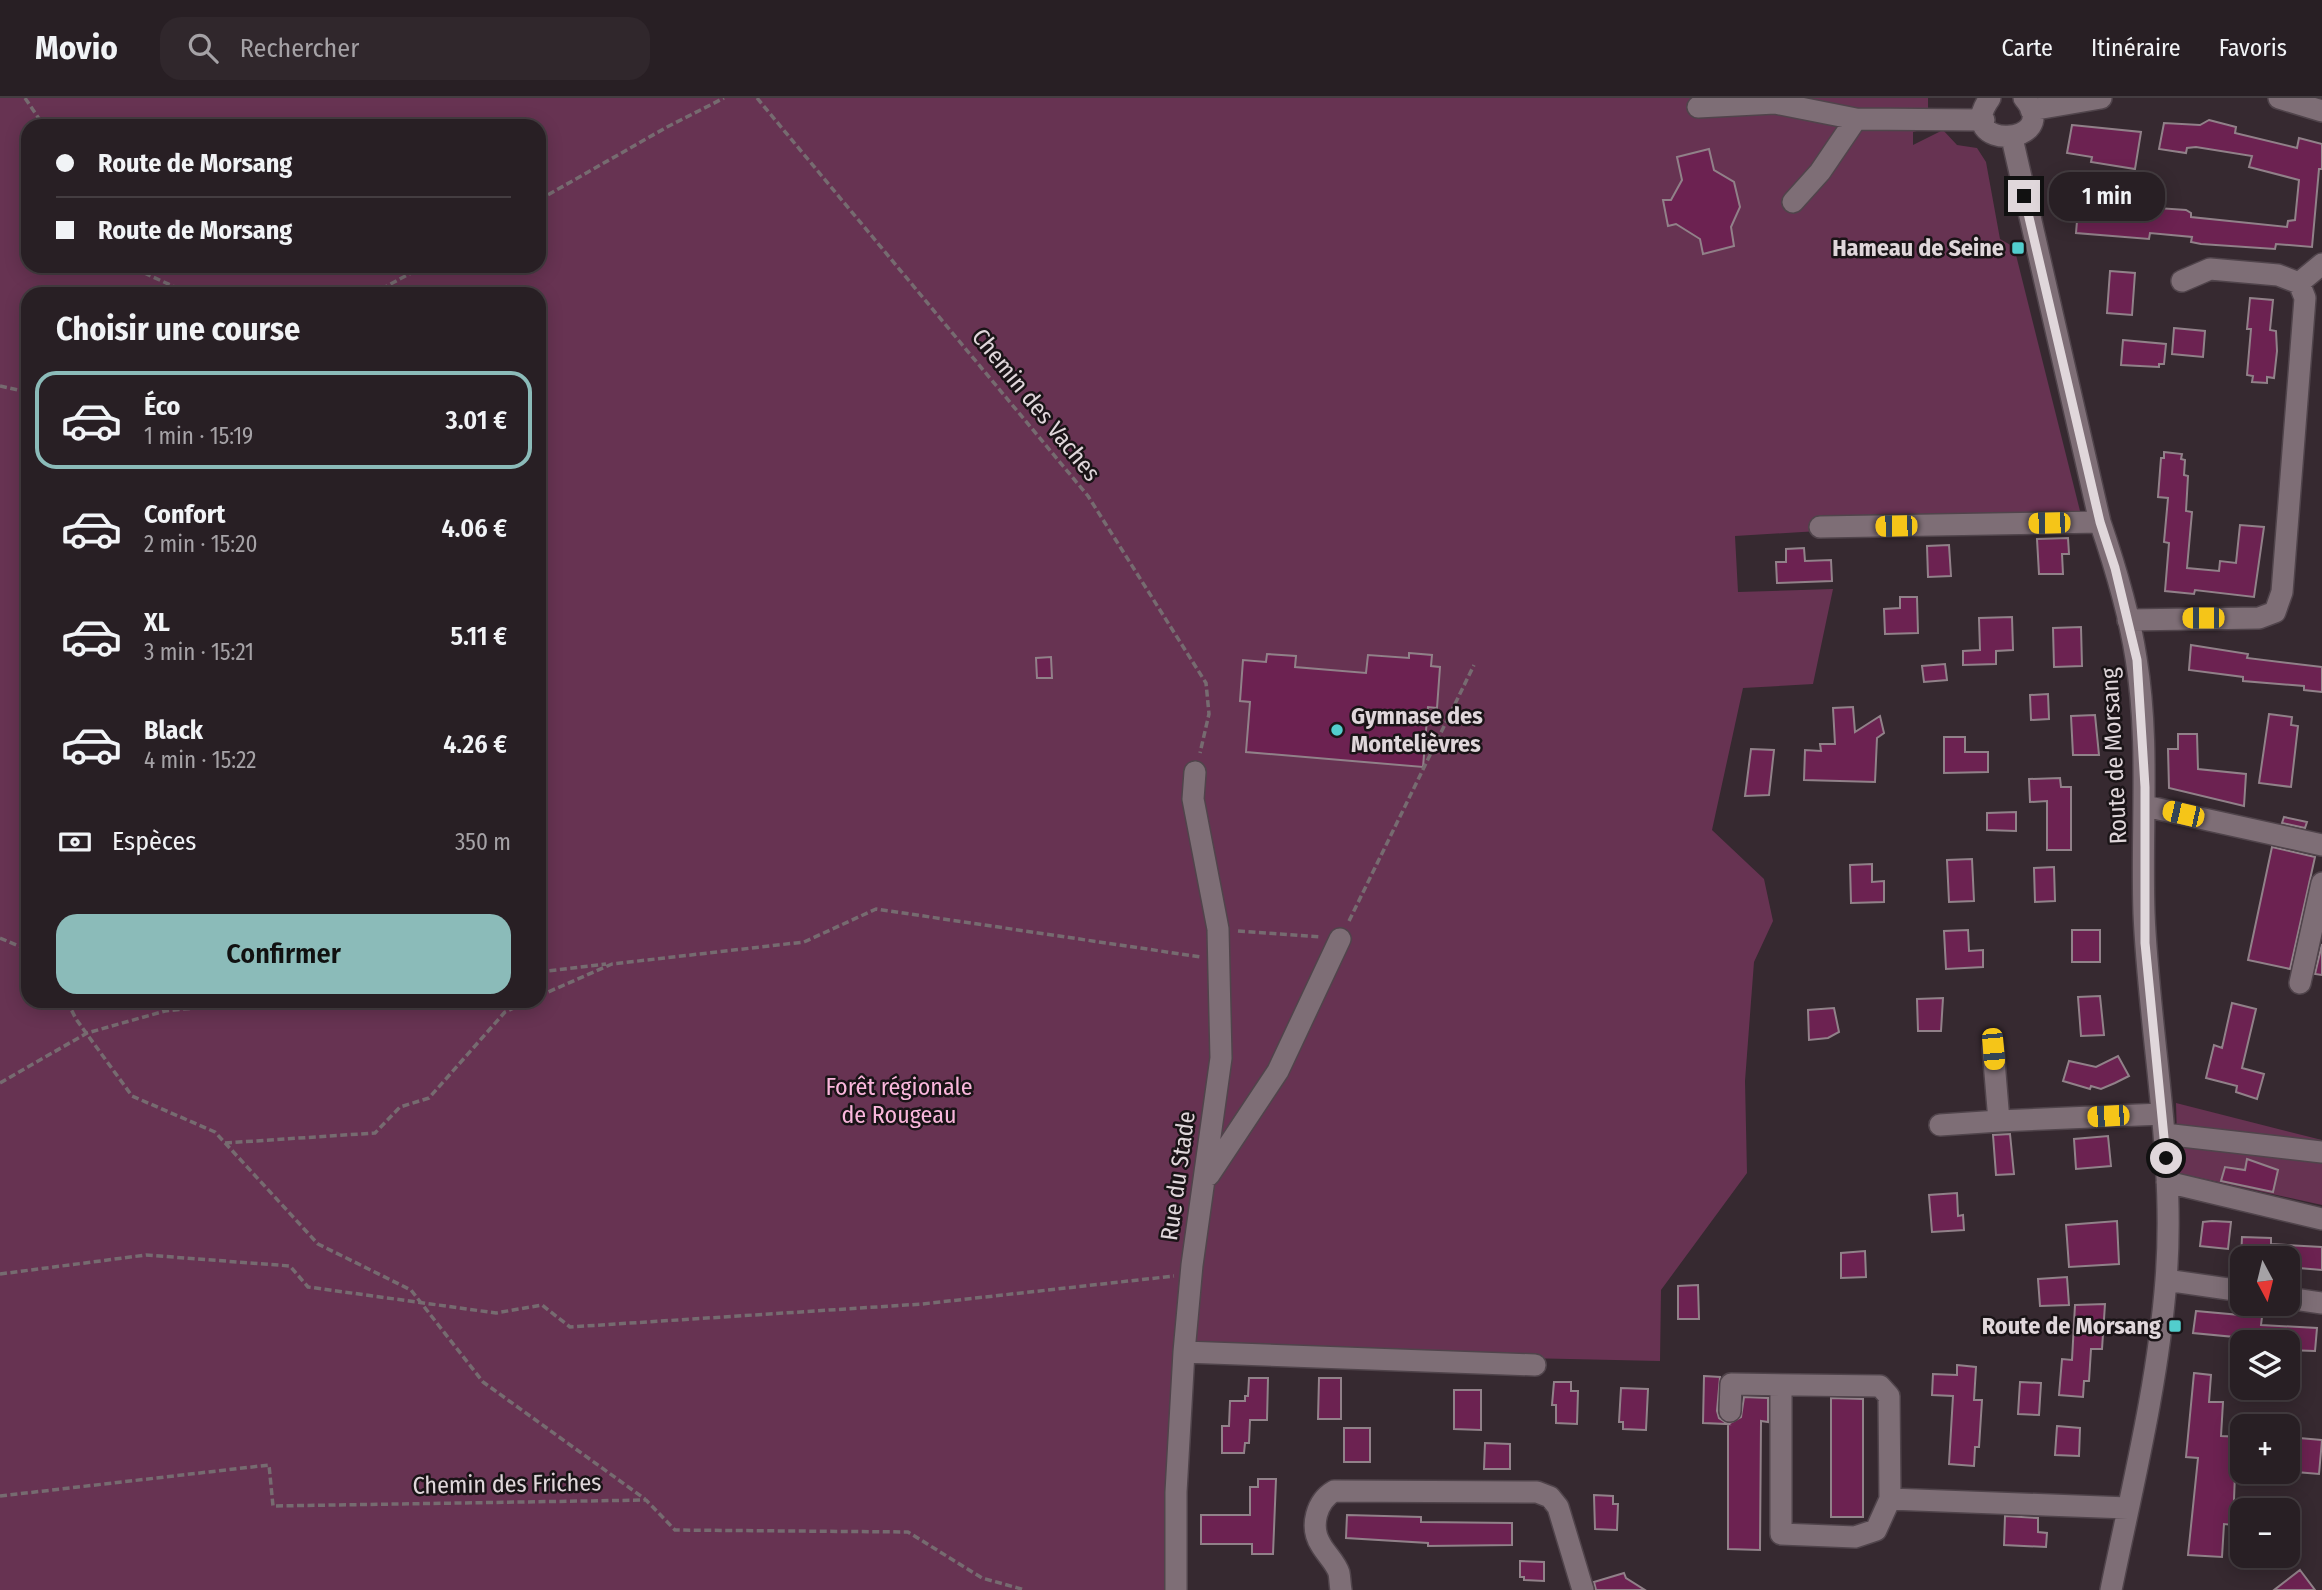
<!DOCTYPE html>
<html lang="fr">
<meta charset="utf-8">
<style>
body{margin:0;font-family:"Fira Sans Condensed",sans-serif;background:#30272c;color:#f1f3f6;height:100vh;display:flex;flex-direction:column;font-size:26px;white-space:nowrap}
*{box-sizing:border-box;margin:0}
p{font-size:23px;color:#a5a2a6}
.icon{flex:none;width:38px;height:38px;fill:none;stroke:currentColor;stroke-width:2;stroke-linecap:round;stroke-linejoin:round}
.map{position:relative;flex:1;overflow:hidden}
.panel{position:absolute;left:21px;top:189px;width:525px;height:721px;display:flex;flex-direction:column;background:#281f24;border-radius:21px;box-shadow:0 4px 18px #0003,0 0 0 2px #443d41}
.panel>*{flex:none}
.top-card{position:absolute;left:21px;top:21px;width:525px;height:154px;border-radius:21px;box-shadow:0 4px 18px #0003,0 0 0 2px #443d41;display:grid;align-content:center;height:154px;padding:0 35px;background:#281f24}
.needle{width:46px;rotate:173deg}
.buttons{position:absolute;left:2230px;top:1148px;display:grid;gap:14px}
.buttons a{display:grid;place-items:center;width:70px;height:70px;border-radius:14px;background:#281f24;box-shadow:0 4px 18px #0003,0 0 0 2px #443d41;font-size:35px}
.end{position:absolute;width:32px;height:32px;margin:-16px;border:9px solid #e0d7db;background:#111;box-shadow:0 0 0 4px #111}
.from{border-radius:50%}
.bubble{position:absolute;height:49px;border-radius:21px;background:#281f24;box-shadow:0 4px 18px #0003,0 0 0 2px #443d41;font-size:23px;font-weight:600;line-height:49px;text-align:center}
.car{position:absolute;width:21px;height:42px;margin:-21px -10px;border-radius:9px;box-shadow:0 0 5px 2px #0007;background:linear-gradient(#f5c518 24%,#345 0 40%,#f5c518 0 76%,#345 0 86%,#f5c518 0)}
.top-card b{display:flex;align-items:center;gap:24px;height:66px;font-size:26px}
.top-card b+b{border-top:2px solid #443d41}
.top-card i{width:18px;height:18px;background:#f1f3f6}
ul{padding:0;list-style:none}
li{display:flex;align-items:center;gap:21px;height:98px;margin:0 14px 10px;padding:0 21px;border:4px solid transparent;border-radius:21px}
li div{flex:1}
li b{display:block;font-size:26px}
li em{font-style:normal;font-weight:600}
li.selected{border-color:#8bbbb9}
li>.icon{width:63px;height:63px;stroke-width:1.5}
h2{padding:0 35px;font-size:32px;line-height:84px}
.pay{display:flex;align-items:center;gap:18px;height:77px;padding:0 35px;font-size:26px}
.pay p{margin-inline-start:auto}
.primary-button{display:flex;gap:14px;margin-top:auto;padding:14px 35px}
.primary-button a{flex:1;height:80px;border-radius:21px;background:#8bbbb9;color:#111;font-size:28px;font-weight:600;line-height:80px;text-align:center}
header{display:flex;align-items:center;gap:42px;box-sizing:border-box;height:98px;padding:0 35px;background:#281f24;border-bottom:2px solid #443d41}
header strong{font-size:33px}
nav{display:flex;gap:38px;margin-inline-start:auto;font-size:24px}
.search{width:490px;height:63px;background:#30272c;display:flex;align-items:center;gap:18px;box-sizing:border-box;padding:0 24px;border-radius:21px;color:#a5a2a6;font-size:26px}
.map>svg:first-child{display:block}
.green{fill:#673352;fill-rule:evenodd}
.building{fill:#6c2251;stroke:#918189;stroke-width:2}
.lines{fill:none;stroke-linecap:round;stroke-linejoin:round}
.minor-casing{stroke:#50444b;stroke-width:24}
.path{stroke:#766b70;stroke-width:3.5;stroke-dasharray:7 3.5;stroke-linecap:butt}
.minor{stroke:#7e6e76;stroke-width:21}
.route{stroke:#e0d7db;stroke-width:9}
.poi-dot{fill:#52cdcd;stroke:#1a1417;stroke-width:2.5}
.labels{text-anchor:middle;stroke-width:5;stroke-linejoin:round;paint-order:stroke}
.poi-label{font-size:24px;font-weight:bold;fill:#e0d7db;stroke:#1a1417;text-anchor:end}
.street-label{font-size:24px;fill:#e0d7db;stroke:#1a1417}
.park-label{font-size:24px;fill:#fab7dc;stroke:#1a1417}
</style>
<header>
<strong>Movio</strong>
<div class="search"><svg class="icon" aria-label="search" viewBox="0 0 24 24"><circle cx="10" cy="10" r="6"/><path d="M15 15l6 6"/></svg>Rechercher</div>
<nav><a>Carte</a><a>Itinéraire</a><a>Favoris</a></nav>
</header>
<div class="map">
<svg width="2322" height="1492" viewBox="0 0 2322 1492">
<rect width="100%" height="100%" fill="#362930"/>
<path class="green" d="M0,0H1928V30L1913,34V47L1943,32L1957,47L1977,50L1986,64L2000,141L2014,149L2081,417L1735,438L1738,494L1833,491L1813,586L1743,590L1712,732L1764,781L1773,823L1754,864L1745,983L1747,1075L1661,1192L1660,1263L1431,1258L1186,1245L1168,1492H0ZM28,28H539V168H28ZM28,196H539V903H28Z
M2176,1005L2322,1042V1107L2178,1075Z"/>
<path class="building" d="M2209,22L2236,29L2235,35L2297,50L2299,40L2322,46V71H2319L2312,149L2276,146L2275,151L2201,146L2191,144L2192,139L2150,135L2149,141L2076,135L2078,111H2086L2087,103L2108,105L2107,112L2122,114L2158,117V110L2186,112L2191,115V119L2287,129L2288,123L2295,122L2299,82L2249,69L2252,58L2196,49L2187,50L2186,55L2159,51L2164,25L2200,27Z
M2072,27L2141,34L2135,71L2091,64L2092,59L2067,55Z
M1709,51L1714,72L1734,84L1740,109L1731,129L1734,148L1703,156L1700,141L1676,126L1668,128L1663,102H1671L1682,82L1677,59Z
M2110,173L2135,175L2132,217L2107,215Z
M2250,200L2273,202L2270,232L2276,233L2277,253L2274,280L2267,279V285L2252,284L2253,278L2247,277L2251,231H2247Z
M2174,230L2205,233L2203,259L2172,256Z
M2123,242L2166,246L2164,266H2159V269L2121,267Z
M2164,354L2182,356L2181,361L2185,362L2184,377L2188,378L2186,413L2192,414L2187,470L2219,473L2220,463L2236,465L2240,427L2264,429L2254,499L2195,492L2194,496L2165,493L2169,445L2164,444L2168,400L2158,399L2161,360H2164Z
M2068,440L2069,456H2062L2063,476H2039L2037,441Z
M1949,447L1951,478L1928,479L1927,448Z
M1804,450L1805,463L1831,462L1832,483L1777,485L1776,464H1786V451Z
M1900,499H1917L1918,535L1885,536L1884,511L1900,510Z
M2012,519L2013,552L1996,553V566L1963,567V553L1980,552L1979,520Z
M2081,529L2082,568L2054,569L2053,530Z
M2191,547L2248,556L2247,560L2322,569V594L2304,592V588L2243,583V579L2189,572Z
M1409,555L1432,557L1431,568L1440,569L1437,610L1428,609L1423,669L1246,654L1250,604L1240,603L1243,562L1266,564L1267,556L1296,558L1295,569L1366,575L1368,557L1409,560Z
M1051,559L1052,580H1037L1036,560Z
M1945,566L1947,582L1924,584L1922,568Z
M2048,596L2049,621L2031,622L2030,597Z
M1853,609L1855,634L1880,618L1884,635L1877,640L1875,684L1804,682L1805,652L1821,653L1820,646H1835L1833,610Z
M2269,616L2292,619L2291,627L2298,628L2291,689L2259,685Z
M2095,617L2099,657H2073L2071,618Z
M2178,636H2197L2198,671L2246,676L2244,708L2169,690L2168,651H2178Z
M1944,639H1965V654H1988V674L1944,675Z
M1751,651L1774,652L1769,697L1745,698Z
M2060,680L2061,689H2071V752H2047V703L2030,704L2029,681Z
M2016,714V733L1987,732V715Z
M2284,719L2307,724L2305,730L2282,725Z
M2272,749L2315,759L2290,871L2248,862Z
M1972,761L1974,803L1949,804L1947,762Z
M1872,766V784L1884,783V804L1851,805L1850,767Z
M2054,769L2055,803L2035,804L2034,770Z
M1968,832L1969,853L1983,852V869L1946,871L1944,833Z
M2072,832H2100V864H2072Z
M2322,846V877L2315,876Z
M2100,898L2104,937L2081,938L2078,899Z
M1943,900L1941,933H1918L1917,901Z
M2232,905L2256,911L2242,970L2264,976L2257,1001L2236,994L2237,988L2206,980L2214,947L2222,950Z
M1834,910L1839,934L1828,940L1809,942L1808,912Z
M2118,958L2129,978L2115,985L2101,991L2091,988L2090,991L2063,983L2069,963L2096,969Z
M2010,1036L2014,1076L1996,1077L1993,1037Z
M2108,1038L2111,1068L2076,1071L2074,1041Z
M2247,1061L2278,1072L2273,1094L2221,1083L2225,1069L2245,1072Z
M1957,1095L1958,1118L1963,1117L1964,1132L1932,1134L1929,1097Z
M2117,1123L2119,1166L2069,1169L2066,1127Z
M2212,1123L2231,1124L2228,1151L2200,1148L2203,1124Z
M2242,1139L2271,1140V1146L2322,1149V1172L2287,1169V1160H2241Z
M1865,1153L1866,1179L1841,1180V1155Z
M2067,1179L2069,1207L2040,1208L2038,1181Z
M1698,1187L1699,1221H1678V1188Z
M2105,1206L2102,1251H2091L2089,1283H2084L2083,1299L2059,1297L2062,1261L2072,1262L2075,1207Z
M2196,1213L2262,1219L2261,1227L2317,1230L2315,1253L2287,1252V1244L2193,1235Z
M1957,1267L1976,1269L1974,1302H1982L1979,1349H1975L1974,1368L1949,1366L1953,1298L1932,1297L1933,1276L1957,1277Z
M2194,1275L2211,1277L2209,1304H2223L2221,1338L2242,1339V1376H2235L2233,1427L2224,1426L2222,1459L2188,1457L2198,1360L2186,1359Z
M1704,1278L1720,1279L1717,1313L1719,1320L1728,1326L1703,1325Z
M1249,1280H1268L1267,1322H1250L1249,1345H1245L1244,1355H1222V1328H1229L1230,1303H1245V1298H1248Z
M1319,1280H1341V1321H1318Z
M1554,1284H1571V1293H1578L1577,1326L1556,1325V1307H1552Z
M2020,1284L2041,1285L2039,1317L2018,1316Z
M1621,1290L1648,1291L1646,1332L1623,1331V1324H1619Z
M1454,1292H1481V1332L1454,1331Z
M1744,1299L1768,1300V1324L1761,1323L1760,1452L1728,1451V1326L1741,1319Z
M1831,1300L1863,1301V1419H1831Z
M2057,1328L2080,1330L2079,1358L2055,1357Z
M1344,1330H1370V1364H1344Z
M2299,1340L2322,1342L2319,1376L2296,1374Z
M1485,1345L1510,1346V1371H1484Z
M1258,1381H1276L1273,1456H1252V1446H1201V1417H1250V1389H1258Z
M1594,1397L1613,1398V1406H1618L1617,1432L1595,1431Z
M1347,1417L1421,1419V1424L1512,1425V1447L1428,1448V1445L1346,1440Z
M2005,1418L2038,1420V1434L2047,1435L2046,1449L2004,1447Z
M1520,1463L1544,1464V1483L1524,1482V1479H1520Z
M2300,1472L2315,1492H2274Z
M1624,1475L1626,1480L1645,1492H1596L1594,1484Z"/>
<g class="lines">
<g class="minor-casing">
<path id="minor" d="M1990,0C1951,54 2065,48 2024,0
M2279,0L2322,13
M1698,9L1775,5L1856,21L1984,22
M2031,12L2101,0
M2012,40L2100,424C2115,468 2129,514 2136,560C2150,644 2141,730 2144,815C2149,937 2176,1059 2166,1182C2158,1286 2132,1390 2111,1492
M1793,104L1820,74L1856,21
M2299,185L2322,166
M1820,429L2100,424
M2128,522L2259,520L2275,514L2282,494L2305,200L2299,185L2278,177L2210,171L2182,183
M2145,708L2322,747
M2300,885L2322,785
M1993,951L1999,1023L2162,1016
M1940,1027L1999,1023
M2164,1036L2322,1054
M1209,1077L1278,973L1340,841
M2167,1084L2322,1121
M2166,1182L2242,1193
M2287,1200L2322,1205
M1184,1254L1535,1267
M1781,1287V1436L1855,1439L1876,1432L1890,1401L2128,1410
M1730,1313L1731,1286L1880,1288L1889,1298L1890,1401
M1176,1492V1394L1184,1254L1192,1167L1221,960L1218,831L1193,701L1195,674
M1341,1492C1340,1487 1340,1480 1339,1475C1336,1465 1326,1456 1321,1447C1309,1428 1317,1403 1334,1393L1537,1394L1550,1399L1558,1409L1583,1492"/>
</g>
<path class="path" d="M25,0L44,28
M757,0L1088,398L1206,585L1209,616L1200,655
M539,102L667,29L724,0
M137,168L140,173L190,196
M372,196L424,168
M0,288L28,294
M1349,823L1474,567
M1238,833L1321,839
M0,840L28,852
M539,874L606,866
M539,898L612,866L804,844L876,811L1201,859
M67,903L76,921L132,998L215,1034L318,1146L411,1192L483,1284L645,1401
M0,985L87,935L165,913L261,903
M225,1045L375,1035L400,1009L429,1000L505,914L529,903
M0,1176L146,1157L290,1168L308,1189L496,1215L542,1207L570,1229L922,1206L1174,1178
M0,1398L269,1367L273,1408L646,1402L675,1432L908,1434L982,1480L1025,1492"/>
<use href="#minor" class="minor"/>
</g>
<g class="lines">
<path class="route" d="M2024,98L2100,424L2115,470L2137,562L2145,689V845L2166,1060"/>
</g>
<g class="poi-dot">
<rect x="2011" y="143" width="14" height="14" rx="3.5"/>
<circle cx="1337" cy="632" r="7"/>
<rect x="2168" y="1221" width="14" height="14" rx="3.5"/>
</g>
<g class="labels">
<g class="poi-label">
<text x="2004" y="158">Hameau de Seine</text>
<text x="1351" y="626" text-anchor="start">Gymnase des<tspan x="1351" dy="28">Montelièvres</tspan></text>
<text x="2161" y="1236">Route de Morsang</text>
</g>
<g class="street-label">
<text transform="translate(1036 307) rotate(51)" y="8">Chemin des Vaches</text>
<text transform="translate(2114 658) rotate(-93)" y="8">Route de Morsang</text>
<text transform="translate(1178 1078) rotate(-82)" y="8">Rue du Stade</text>
<text transform="translate(507 1386) rotate(-1)" y="8">Chemin des Friches</text>
</g>
<g class="park-label">
<text x="899" y="997">Forêt régionale<tspan x="899" dy="28">de Rougeau</tspan></text>
</g>
</g>
</svg>
<div class="buttons">
<a><svg class="needle" viewBox="-14 -14 28 28"><path d="M0-13l5 13h-10z" fill="#e53935"/><path d="M0 13l5-13h-10z" fill="#a5a2a6"/></svg></a>
<a><svg class="icon" aria-label="layers" viewBox="0 0 24 24"><path d="M12 4l9 5-9 5-9-5zM3 14l9 5 9-5"/></svg></a>
<a>+</a>
<a>−</a>
</div>
<i class="end from" style="left:2166px;top:1060px"></i>
<i class="end" style="left:2024px;top:98px"></i>
<div class="bubble" style="left:2049px;top:74px;width:116px">1 min</div>
<i class="car" style="left:2049px;top:425px;rotate:269deg"></i>
<i class="car" style="left:1896px;top:428px;rotate:269deg"></i>
<i class="car" style="left:2203px;top:520px;rotate:270deg"></i>
<i class="car" style="left:2183px;top:716px;rotate:283deg"></i>
<i class="car" style="left:1993px;top:951px;rotate:175deg"></i>
<i class="car" style="left:2108px;top:1018px;rotate:267deg"></i>
<div class="top-card">
<b><i class="from"></i>Route de Morsang</b>
<b><i></i>Route de Morsang</b>
</div>
<section class="panel">
<h2>Choisir une course</h2>
<ul>
<li class="selected"><svg class="icon" aria-label="car" viewBox="0 0 24 24"><path d="M5 17H2v-5l4-1 3-4h7l3 4 3 1v5h-3M9 17h6M6 11h13"/><circle cx="7" cy="17" r="2"/><circle cx="17" cy="17" r="2"/></svg><div><b>Éco</b><p>1 min · 15:19</p></div><em>3.01 €</em></li>
<li><svg class="icon" aria-label="car" viewBox="0 0 24 24"><path d="M5 17H2v-5l4-1 3-4h7l3 4 3 1v5h-3M9 17h6M6 11h13"/><circle cx="7" cy="17" r="2"/><circle cx="17" cy="17" r="2"/></svg><div><b>Confort</b><p>2 min · 15:20</p></div><em>4.06 €</em></li>
<li><svg class="icon" aria-label="car" viewBox="0 0 24 24"><path d="M5 17H2v-5l4-1 3-4h7l3 4 3 1v5h-3M9 17h6M6 11h13"/><circle cx="7" cy="17" r="2"/><circle cx="17" cy="17" r="2"/></svg><div><b>XL</b><p>3 min · 15:21</p></div><em>5.11 €</em></li>
<li><svg class="icon" aria-label="car" viewBox="0 0 24 24"><path d="M5 17H2v-5l4-1 3-4h7l3 4 3 1v5h-3M9 17h6M6 11h13"/><circle cx="7" cy="17" r="2"/><circle cx="17" cy="17" r="2"/></svg><div><b>Black</b><p>4 min · 15:22</p></div><em>4.26 €</em></li>
</ul>
<div class="pay"><svg class="icon" aria-label="cash" viewBox="0 0 24 24"><path d="M3 7h18v10H3z"/><circle cx="12" cy="12" r="2"/></svg>Espèces<p>350 m</p></div>
<div class="primary-button"><a>Confirmer</a></div>
</section>
</div>
